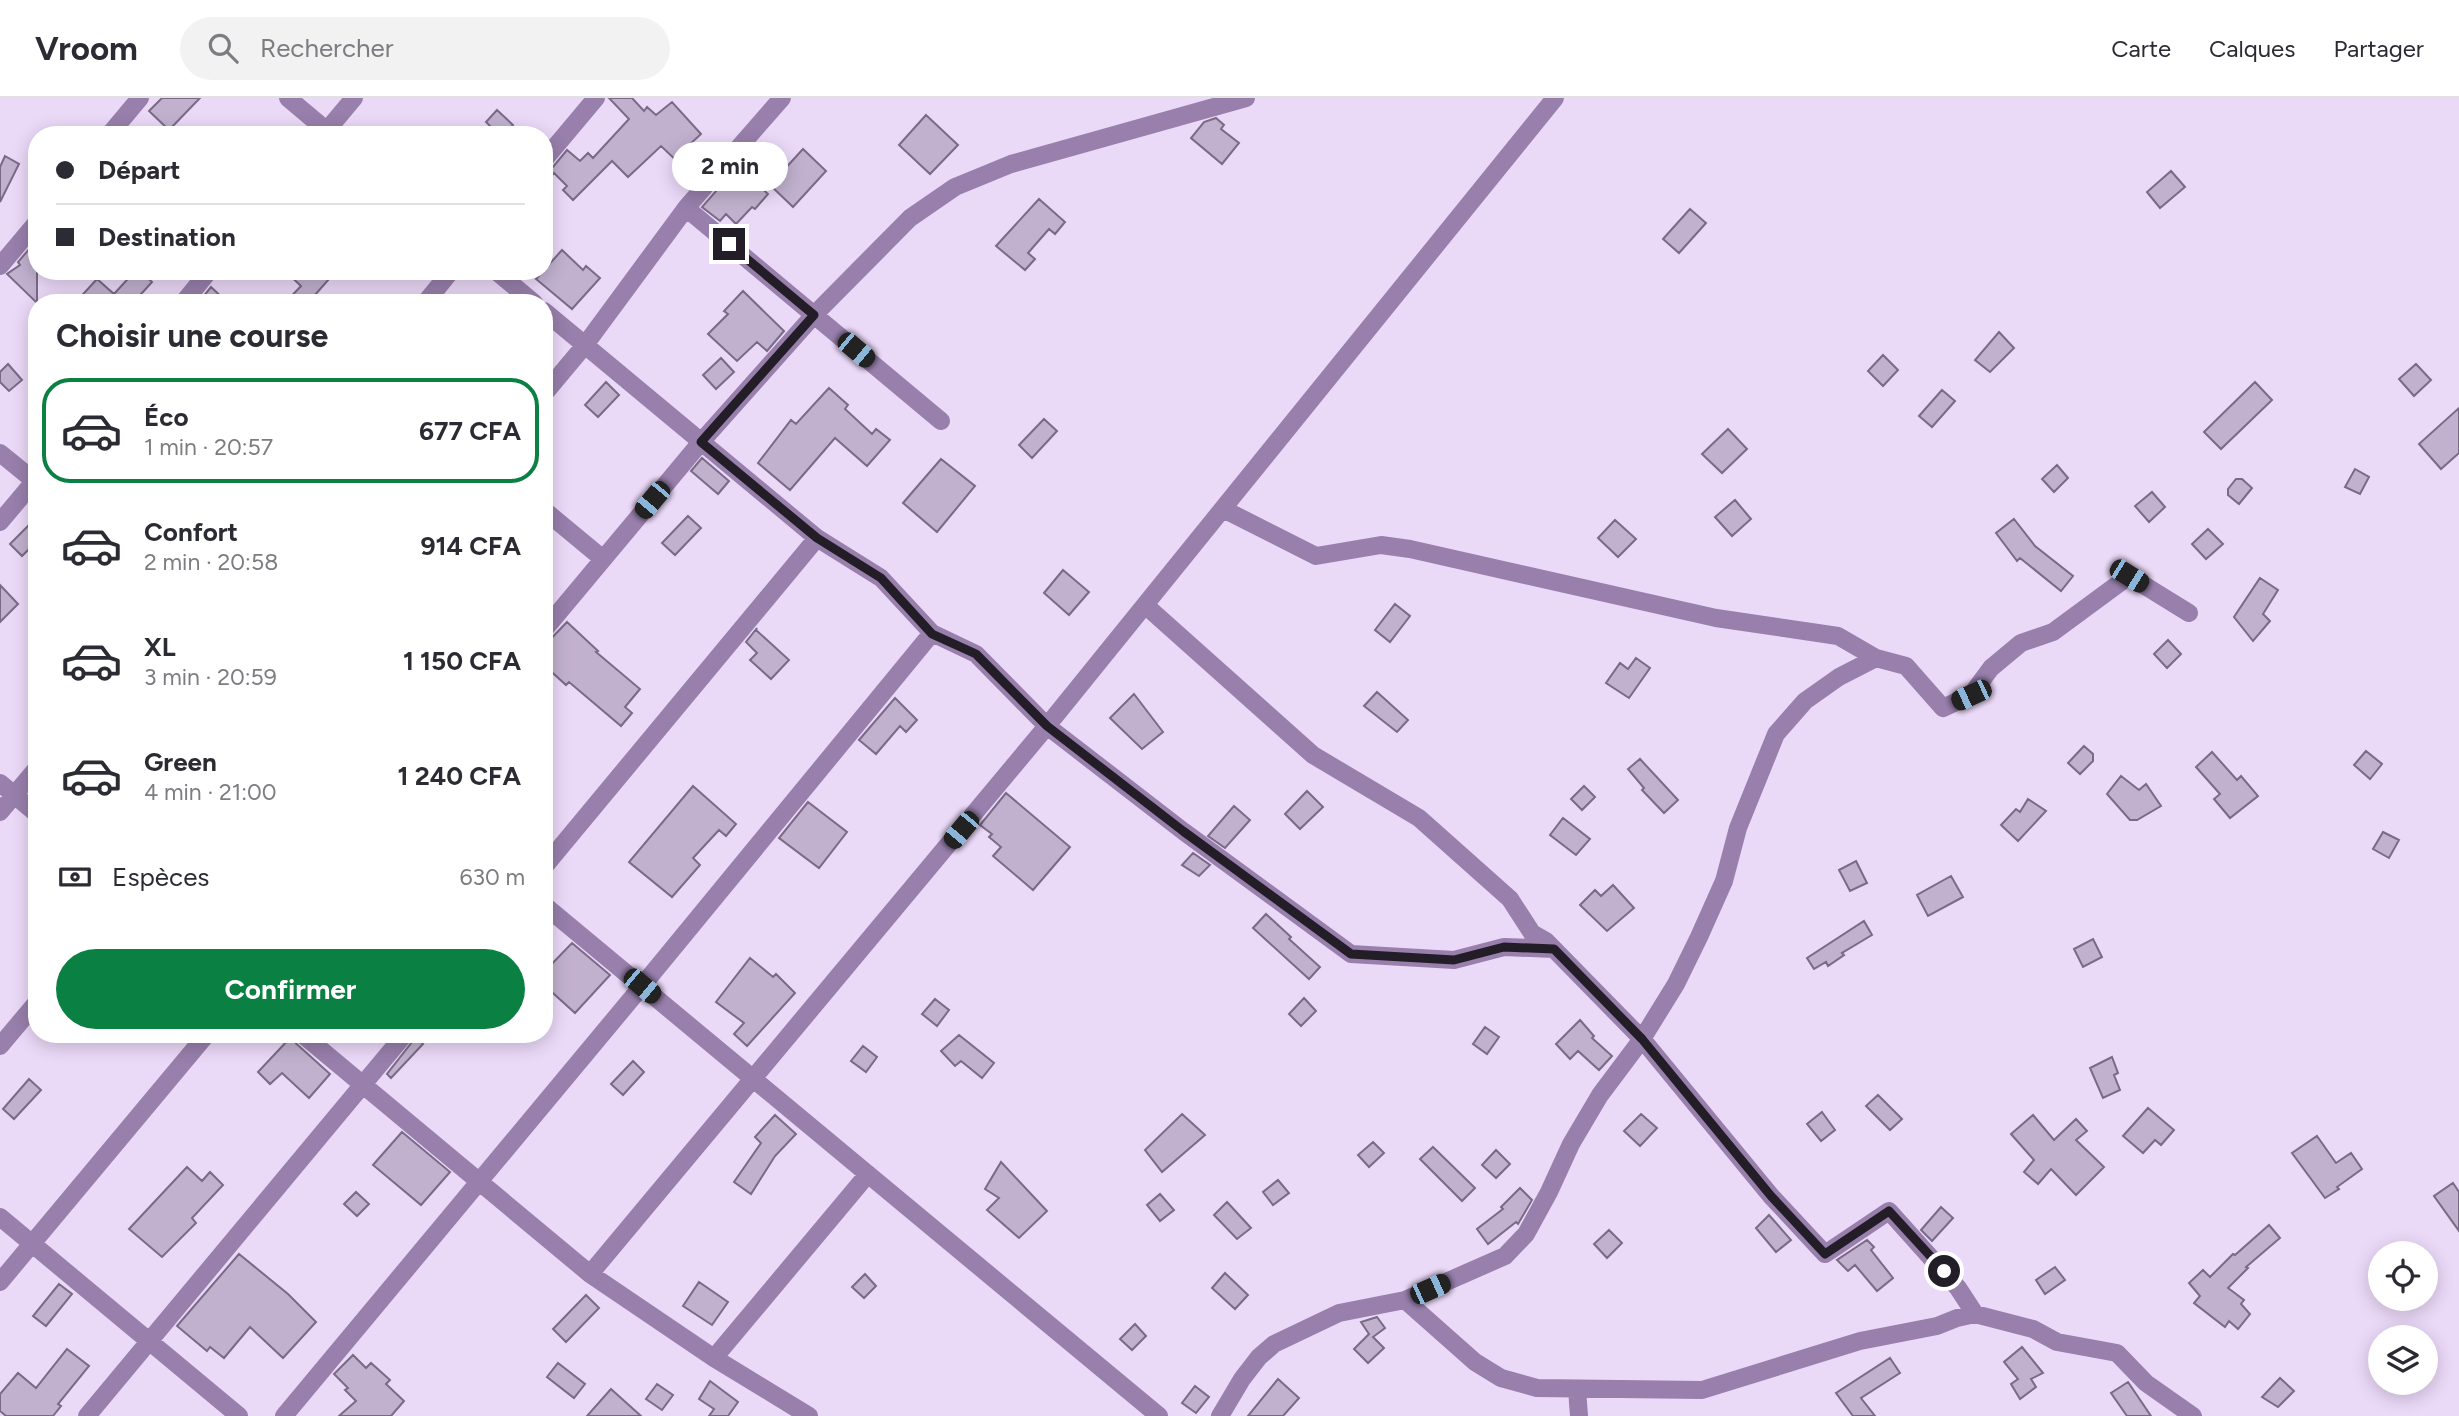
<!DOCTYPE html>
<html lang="fr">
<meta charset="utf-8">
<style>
body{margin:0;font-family:Figtree,sans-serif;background:#f2f2f3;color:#2b2b33;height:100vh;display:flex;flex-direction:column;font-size:26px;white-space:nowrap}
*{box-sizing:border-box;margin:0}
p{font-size:23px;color:#7c7c81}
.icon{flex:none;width:38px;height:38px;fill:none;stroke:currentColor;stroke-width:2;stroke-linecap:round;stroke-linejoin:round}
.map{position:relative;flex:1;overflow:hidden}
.side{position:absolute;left:28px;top:196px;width:525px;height:749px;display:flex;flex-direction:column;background:#fff;border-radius:28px;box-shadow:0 4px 18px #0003}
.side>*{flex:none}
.guide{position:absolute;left:28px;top:28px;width:525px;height:154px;border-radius:28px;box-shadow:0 4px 18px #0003;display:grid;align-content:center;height:154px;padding:0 28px;background:#fff}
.buttons{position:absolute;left:2368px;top:1143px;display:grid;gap:14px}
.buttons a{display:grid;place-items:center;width:70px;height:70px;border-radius:50%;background:#fff;box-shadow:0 4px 18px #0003;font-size:35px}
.end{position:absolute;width:32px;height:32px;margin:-16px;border:9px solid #231d28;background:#fff;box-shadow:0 0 0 4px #fff}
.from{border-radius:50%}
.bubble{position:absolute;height:49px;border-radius:24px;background:#fff;box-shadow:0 4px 18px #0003;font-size:23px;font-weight:700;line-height:49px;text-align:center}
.car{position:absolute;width:21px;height:42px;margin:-21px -10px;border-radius:9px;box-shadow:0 0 5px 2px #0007;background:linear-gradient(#222 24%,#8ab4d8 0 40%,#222 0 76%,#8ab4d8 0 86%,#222 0)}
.guide b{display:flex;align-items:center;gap:24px;height:66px;font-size:26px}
.guide b+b{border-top:2px solid #e1e1e2}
.guide i{width:18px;height:18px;background:#2b2b33}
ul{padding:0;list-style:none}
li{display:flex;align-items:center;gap:21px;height:105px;margin:0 14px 10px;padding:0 14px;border:4px solid transparent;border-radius:28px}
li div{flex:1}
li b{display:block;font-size:26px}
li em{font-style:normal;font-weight:700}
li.selected{border-color:#0b8043}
li>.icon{width:63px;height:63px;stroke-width:1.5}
h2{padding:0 28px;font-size:32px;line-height:84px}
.pay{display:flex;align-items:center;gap:18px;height:77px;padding:0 28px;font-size:26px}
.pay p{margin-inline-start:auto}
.button{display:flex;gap:14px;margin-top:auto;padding:14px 28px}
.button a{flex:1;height:80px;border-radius:42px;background:#0b8043;color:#fff;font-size:28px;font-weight:700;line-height:80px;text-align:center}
header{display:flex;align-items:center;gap:42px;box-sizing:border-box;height:98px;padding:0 35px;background:#fff;border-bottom:2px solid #e1e1e2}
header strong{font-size:33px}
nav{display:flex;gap:38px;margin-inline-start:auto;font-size:24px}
.search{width:490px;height:63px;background:#f2f2f3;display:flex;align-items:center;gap:18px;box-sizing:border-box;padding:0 24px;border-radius:38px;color:#7c7c81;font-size:26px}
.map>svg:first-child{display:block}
.building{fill:#c1b1cf;stroke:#7a6a86;stroke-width:2}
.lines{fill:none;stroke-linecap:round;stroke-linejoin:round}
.minor{stroke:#987fac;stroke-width:18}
.route{stroke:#231d28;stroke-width:9}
</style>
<header>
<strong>Vroom</strong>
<div class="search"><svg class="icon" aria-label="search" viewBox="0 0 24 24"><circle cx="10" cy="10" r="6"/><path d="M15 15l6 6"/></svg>Rechercher</div>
<nav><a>Carte</a><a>Calques</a><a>Partager</a></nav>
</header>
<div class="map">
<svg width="2459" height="1318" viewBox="0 0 2459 1318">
<rect width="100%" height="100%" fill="#ebd9f8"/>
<path class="building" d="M162,0H200L169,32L149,13Z
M609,0H632L644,13L647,9L656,17L672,4L701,36L688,48L708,68L696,81L661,48L628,79L612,63L573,102L563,92L567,88L554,75L544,86V73L553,69L567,52L580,63L588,55L593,60L629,21Z
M497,12L513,27L504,37H499L486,24Z
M926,17L958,47L930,76L899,47Z
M1216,20L1224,27L1221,31L1239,45L1222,66L1191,40L1204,24Z
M803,51L826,73L793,109L770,87Z
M5,58L19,66L0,104V69Z
M738,68L768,96L755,111L752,109L736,126L726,116L720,123L702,109Z
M2171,73L2185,89L2160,110L2147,94Z
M1039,101L1065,124L1055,136L1049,131L1028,155L1035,161L1025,172L996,148Z
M1690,111L1706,125L1679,155L1663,141Z
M37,142V205L7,176L20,167L18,164Z
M562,152L583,172L586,168L600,180L572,211L536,181Z
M135,173H140L152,184L133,205H75L97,181L114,196Z
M285,173H336L308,205H285L301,188Z
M211,189L228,205H198Z
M743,193L784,233L767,253L757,244L737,263L708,236L728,216L724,213Z
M1999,234L2014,250L1990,274L1975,262Z
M1883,257L1898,272L1883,288L1868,273Z
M721,260L734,274L716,291L703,277Z
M8,266L22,282L9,293L0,284V274Z
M2416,266L2431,282L2414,298L2399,281Z
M606,284L619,297L598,319L585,307Z
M2255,284L2272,302L2221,351L2204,334Z
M829,290L848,307L845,311L872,336L876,331L890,342L867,368L835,340L790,392L758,365L791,322L796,326Z
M1942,292L1955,303L1932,329L1919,318Z
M2459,310V355L2441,371L2419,346Z
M1044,321L1057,333L1032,360L1019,347Z
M1728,331L1747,351L1722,375L1702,356Z
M702,360L729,383L718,396L691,373Z
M941,361L975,388L937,434L903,405Z
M2057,367L2068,380L2054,394L2042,381Z
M2355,371L2369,379L2360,396L2345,389Z
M2236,381H2242L2252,390L2239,406L2228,397V391Z
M2152,394L2165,409L2149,424L2135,408Z
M1735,402L1751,421L1732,438L1715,419Z
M688,418L701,430L675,457L662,445Z
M37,419V443L22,458L10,446Z
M2014,421L2035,448L2073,478L2061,493L2020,460L2017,463L1996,435Z
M1615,422L1636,441L1618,459L1598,440Z
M2208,431L2223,446L2206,461L2192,446Z
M1063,472L1089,494L1069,517L1044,495Z
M2260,480L2278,492L2263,516L2270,523L2253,543L2234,519Z
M0,487L18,506L0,524Z
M1395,506L1410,518L1390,544L1375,532Z
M567,524L598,553L596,554L640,591L625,609L632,615L621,628L569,584L566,587L544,567V548Z
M757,530L756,532L789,562L771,581L750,562L757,555L746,544Z
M2168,542L2181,556L2167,570L2154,556Z
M1636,560L1650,570L1629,600L1606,585L1620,565L1628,571Z
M1377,594L1408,622L1397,634L1364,608Z
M1134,596L1163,634L1142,651L1110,620Z
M895,600L917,622L906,634L900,628L876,656L859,642Z
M2084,648L2093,656V663L2080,676L2068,665Z
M2366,653L2382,666L2370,681L2354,667Z
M2212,654L2237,682L2241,678L2258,698L2230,720L2214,701L2220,696L2196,669Z
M1640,661L1678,702L1664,715L1642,692L1644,690L1628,671Z
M2121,678L2139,692L2146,686L2161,708L2137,722H2130L2107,696Z
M693,688L736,726L726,738L719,732L693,760L700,767L672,799L629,764Z
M1584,688L1595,699L1582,712L1571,701Z
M1307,693L1323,709L1300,731L1285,716Z
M1006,695L1070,749L1033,792L993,758L1001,749L989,739L992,736L980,727Z
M2028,701L2046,713L2018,743L2001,727L2016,711L2020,714Z
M808,704L847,734L819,770L779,740Z
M1234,708L1250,722L1225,750L1208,738Z
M1563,720L1590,741L1576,757L1550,737Z
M2383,734L2399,742L2389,760L2373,751Z
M1193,755L1210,767L1199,778L1182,767Z
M1856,763L1867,785L1850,793L1839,772Z
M1951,778L1963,799L1928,818L1917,797Z
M1613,787L1634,810L1607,833L1580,807L1595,792L1601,798Z
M1266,816L1291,839L1289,841L1320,869L1309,881L1253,830Z
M1864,823L1872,837L1842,855L1844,857L1828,868L1826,864L1814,871L1807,860Z
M2093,841L2102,859L2083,869L2074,851Z
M572,845L610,877L575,915L544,887V874Z
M750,860L773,879L776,876L795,895L747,948L734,936L744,925L716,904Z
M1304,900L1316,913L1301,928L1289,916Z
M935,901L949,912L937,928L922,916Z
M1580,922L1594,938L1592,940L1612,958L1599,972L1578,953L1570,961L1556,946Z
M1485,929L1499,939L1487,956L1473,946Z
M959,937L994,965L982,980L961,963L955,968L941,953Z
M416,939L423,946L391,980L387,976Z
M290,940L330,976L309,1000L282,975L270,986L258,974Z
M863,948L877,959L866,974L851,963Z
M2112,959L2118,975L2114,977L2120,992L2103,1000L2090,970Z
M633,963L644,974L623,997L611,986Z
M29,981L41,992L14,1021L3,1011Z
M1878,997L1902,1021L1890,1032L1866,1008Z
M2148,1010L2174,1032L2161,1047L2155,1042L2143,1055L2123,1038Z
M1822,1014L1835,1032L1821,1043L1807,1026Z
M1182,1016L1205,1037L1162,1074L1145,1052Z
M1641,1016L1657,1030L1640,1048L1624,1033Z
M775,1017L796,1036L775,1058L751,1096L734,1084L761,1045L755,1039Z
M2033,1017L2054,1042L2076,1021L2087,1033L2076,1042L2104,1069L2076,1097L2051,1071L2038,1086L2024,1074L2034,1062L2011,1036Z
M402,1034L450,1074L421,1107L373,1067Z
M2317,1038L2336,1065L2351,1055L2362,1071L2337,1089L2339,1091L2325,1100L2292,1055Z
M1373,1044L1384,1055L1369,1069L1358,1057Z
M1433,1049L1475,1090L1462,1103L1420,1061Z
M1496,1052L1510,1066L1496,1080L1482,1067Z
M1001,1064L1047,1113L1019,1140L987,1112L999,1100L985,1091Z
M187,1069L202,1083L210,1074L223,1087L192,1120L196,1125L162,1159L129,1131Z
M1278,1082L1289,1095L1273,1107L1263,1094Z
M2453,1085L2459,1094V1133L2434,1098Z
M1520,1090L1532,1102L1518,1126L1516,1124L1488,1146L1477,1131L1503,1111L1501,1109Z
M356,1094L369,1106L357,1118L344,1106Z
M1160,1096L1174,1112L1160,1123L1147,1107Z
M1227,1104L1251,1130L1237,1141L1214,1117Z
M1941,1109L1953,1120L1932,1143L1921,1132Z
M1769,1117L1791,1142L1776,1154L1756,1130Z
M2269,1127L2280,1140L2246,1169L2248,1170L2228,1190L2244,1202L2241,1206L2250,1216L2238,1231L2229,1223L2225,1229L2194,1205L2200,1198L2189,1185L2203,1172L2210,1179L2233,1156L2235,1157Z
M1609,1132L1622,1145L1607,1160L1594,1146Z
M1867,1142L1874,1149L1871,1152L1893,1180L1877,1193L1855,1167L1848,1173L1837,1162Z
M239,1156L288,1196L316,1224L283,1260L250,1229L224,1260L210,1249L207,1253L177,1228Z
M2055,1169L2065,1182L2045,1196L2036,1182Z
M1225,1175L1248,1197L1235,1211L1212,1190Z
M865,1176L876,1188L864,1200L852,1189Z
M699,1184L728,1204L712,1227L683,1208Z
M59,1186L72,1196L46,1228L33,1218Z
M586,1197L599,1210L566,1244L553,1231Z
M1377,1219L1385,1230L1373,1239L1384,1250L1368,1265L1354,1251L1369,1236L1361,1224Z
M1135,1226L1146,1238L1132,1252L1120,1241Z
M2022,1249L2043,1275L2031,1281L2036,1289L2020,1301L2011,1286L2018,1281L2004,1264Z
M67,1251L89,1268L58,1306L61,1308L53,1318H6L0,1313V1296L18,1275L36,1290Z
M353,1257L366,1270L371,1265L390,1282L386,1286L404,1303L391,1318H339L356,1303L345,1292L348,1290L334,1276Z
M1890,1260L1900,1275L1861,1300L1875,1318H1853L1836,1295Z
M558,1265L585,1286L574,1300L547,1279Z
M2280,1280L2294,1293L2278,1309L2262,1299Z
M1278,1281L1299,1300L1283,1318H1248Z
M710,1283L738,1304L728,1318H709L714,1311L699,1301Z
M2128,1284L2151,1318H2127L2111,1295Z
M657,1286L673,1297L662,1312L646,1301Z
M1195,1288L1209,1299L1196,1315L1182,1305Z
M611,1291L641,1318H587Z"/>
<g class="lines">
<path class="minor" d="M288,0L332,37
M109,37L140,0
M323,37L354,0
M544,62L596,0
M686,110L941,323
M0,168L37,124
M496,173L534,205
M183,205L209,173
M425,205L451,173
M544,213L817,440L881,480L932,535L976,556L1047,628L1183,733L1351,856L1454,862L1504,849L1554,851
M544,296L585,247L686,110L782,0
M0,355L37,385
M1223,411L1316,458L1381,447L1410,451L1716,520L1838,538L1876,560
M544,412L603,461
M0,424L37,380
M1145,507L1313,657L1419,720L1510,801L1532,835L1546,843L1642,941L1771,1098L1825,1156L1889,1113L1958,1190L1975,1216
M544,532L701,344L814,217L910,120L955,89L1011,66L1246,0
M0,685L37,716
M0,714L37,670
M544,769L817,440
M544,807L1159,1318
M302,936L590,1176L714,1260L809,1318
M0,948L37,904
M0,1119L239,1318
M590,1176L1047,628L1555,0
M0,1184L207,936
M1405,1202L1475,1264L1501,1280L1537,1290L1702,1292L1860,1243L1937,1228L1957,1220L1975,1216L2033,1231L2057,1244L2117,1255L2146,1285L2193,1318
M714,1260L868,1076
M1577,1291L1579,1318
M87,1318L405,936
M284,1318L642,888L932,535
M1220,1318L1242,1281L1259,1259L1274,1246L1339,1215L1405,1202L1505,1158L1526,1136L1549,1094L1571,1046L1600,997L1642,941L1676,886L1699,839L1724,783L1738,730L1776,636L1805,603L1839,579L1876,560L1906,568L1943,610L1971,597L1991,570L2021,545L2053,534L2129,478L2189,515"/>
</g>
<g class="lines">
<path class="route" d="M729,146L814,217L701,344L817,440L881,480L932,536L976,556L1047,628L1183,733L1351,856L1454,862L1504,849L1554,851L1642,941L1771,1098L1825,1156L1889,1113L1944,1173"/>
</g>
</svg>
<div class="buttons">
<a><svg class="icon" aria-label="locate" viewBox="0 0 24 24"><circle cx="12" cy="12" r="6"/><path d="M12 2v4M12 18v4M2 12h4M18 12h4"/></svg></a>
<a><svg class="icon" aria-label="layers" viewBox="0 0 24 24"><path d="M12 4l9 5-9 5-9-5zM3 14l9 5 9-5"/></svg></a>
</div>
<i class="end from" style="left:1944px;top:1173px"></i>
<i class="end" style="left:729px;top:146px"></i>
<div class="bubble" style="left:672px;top:44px;width:116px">2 min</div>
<i class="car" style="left:856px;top:252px;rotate:130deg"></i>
<i class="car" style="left:652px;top:402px;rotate:220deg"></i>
<i class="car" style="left:2129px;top:478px;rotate:122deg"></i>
<i class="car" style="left:1971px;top:597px;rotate:245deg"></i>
<i class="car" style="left:961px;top:732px;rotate:220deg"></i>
<i class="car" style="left:642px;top:888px;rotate:130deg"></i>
<i class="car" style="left:1430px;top:1191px;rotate:66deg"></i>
<div class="guide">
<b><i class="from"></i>Départ</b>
<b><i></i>Destination</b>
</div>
<section class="side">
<h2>Choisir une course</h2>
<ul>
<li class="selected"><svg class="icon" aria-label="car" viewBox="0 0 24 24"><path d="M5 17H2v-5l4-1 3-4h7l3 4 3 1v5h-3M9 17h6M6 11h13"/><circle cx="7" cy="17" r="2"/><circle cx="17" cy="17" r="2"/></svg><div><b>Éco</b><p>1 min · 20:57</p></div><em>677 CFA</em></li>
<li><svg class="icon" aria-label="car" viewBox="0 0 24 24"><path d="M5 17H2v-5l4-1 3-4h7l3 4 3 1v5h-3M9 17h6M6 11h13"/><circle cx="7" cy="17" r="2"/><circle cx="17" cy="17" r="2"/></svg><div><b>Confort</b><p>2 min · 20:58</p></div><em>914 CFA</em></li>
<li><svg class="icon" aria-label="car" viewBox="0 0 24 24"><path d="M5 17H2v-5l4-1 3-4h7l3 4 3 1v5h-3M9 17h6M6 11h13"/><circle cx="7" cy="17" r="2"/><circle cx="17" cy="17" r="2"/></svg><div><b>XL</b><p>3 min · 20:59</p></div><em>1 150 CFA</em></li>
<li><svg class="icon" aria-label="car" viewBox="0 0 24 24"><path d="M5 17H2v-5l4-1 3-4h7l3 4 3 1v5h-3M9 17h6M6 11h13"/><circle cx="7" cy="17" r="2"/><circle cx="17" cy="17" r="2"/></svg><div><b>Green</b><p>4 min · 21:00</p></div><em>1 240 CFA</em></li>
</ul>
<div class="pay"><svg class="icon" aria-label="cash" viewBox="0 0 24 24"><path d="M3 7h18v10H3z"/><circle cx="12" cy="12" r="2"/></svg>Espèces<p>630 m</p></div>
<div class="button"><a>Confirmer</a></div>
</section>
</div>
